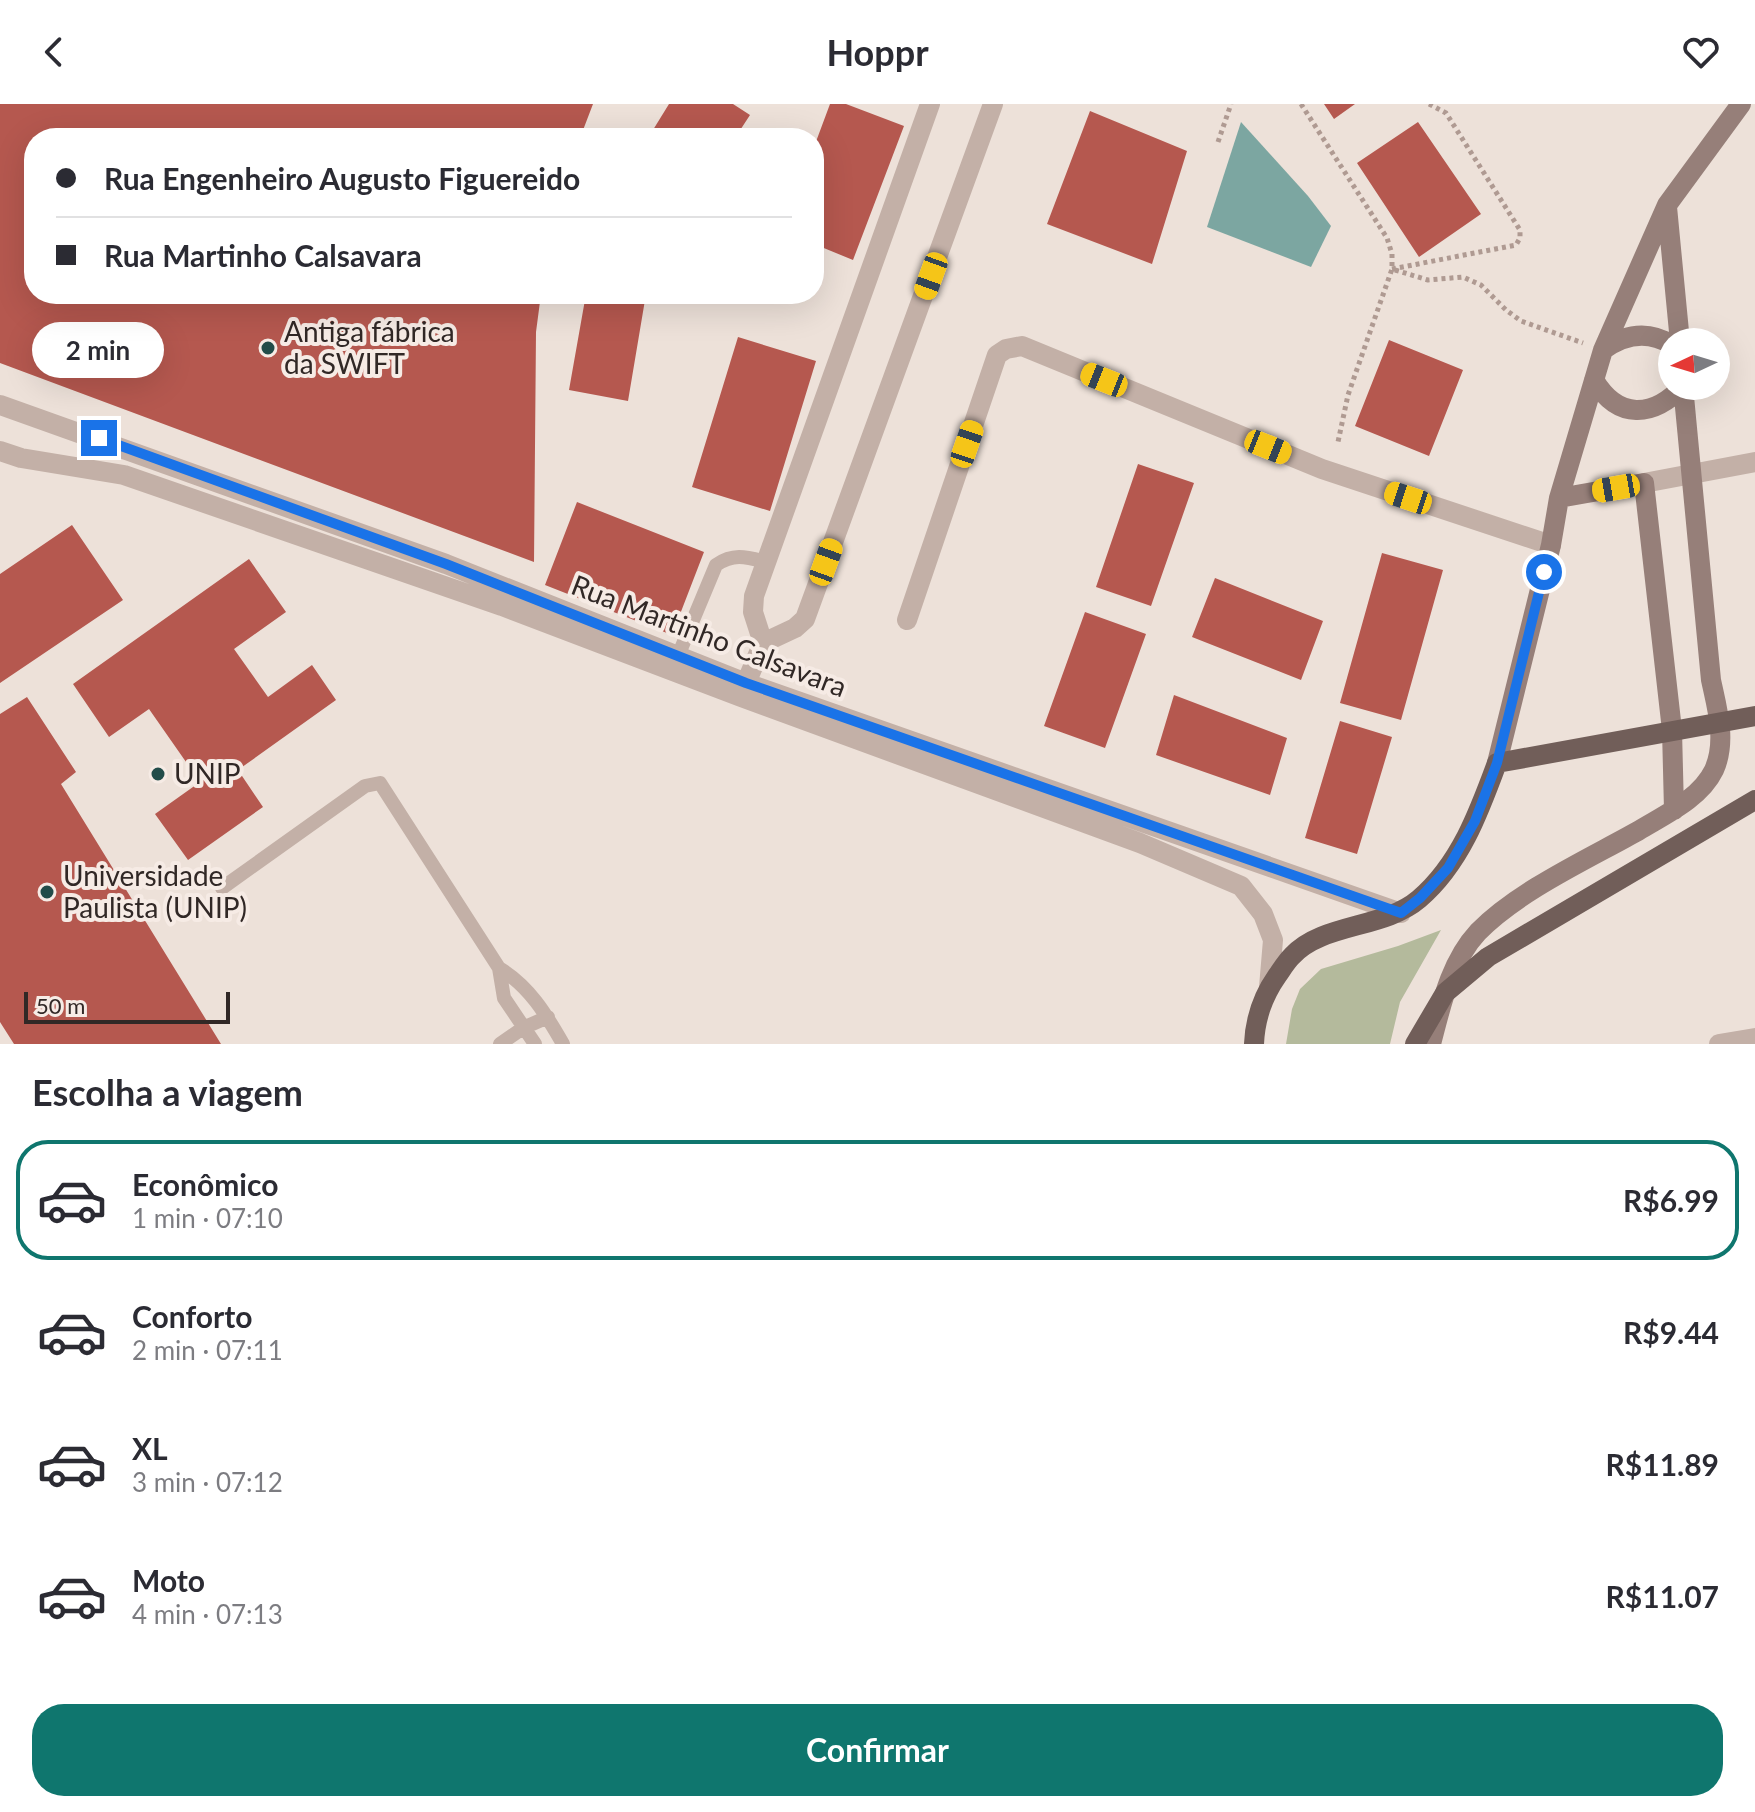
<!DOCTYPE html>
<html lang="pt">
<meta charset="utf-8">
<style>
body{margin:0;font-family:Lato,sans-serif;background:#f7f7f7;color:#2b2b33;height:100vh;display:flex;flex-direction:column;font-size:30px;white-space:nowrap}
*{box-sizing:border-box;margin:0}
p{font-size:26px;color:#7c7c81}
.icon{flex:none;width:44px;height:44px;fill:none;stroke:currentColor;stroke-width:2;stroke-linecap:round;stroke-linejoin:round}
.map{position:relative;height:940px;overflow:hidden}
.panel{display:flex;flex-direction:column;background:#fff;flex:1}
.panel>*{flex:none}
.top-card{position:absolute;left:24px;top:24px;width:800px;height:176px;border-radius:32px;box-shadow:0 8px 32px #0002;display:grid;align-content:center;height:176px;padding:0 32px;background:#fff}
.needle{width:52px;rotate:266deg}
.controls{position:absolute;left:1658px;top:224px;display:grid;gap:16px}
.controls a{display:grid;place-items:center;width:72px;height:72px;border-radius:50%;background:#fff;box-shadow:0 8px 32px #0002;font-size:40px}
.scale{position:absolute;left:24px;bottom:20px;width:206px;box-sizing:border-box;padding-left:8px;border:4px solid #312826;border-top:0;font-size:22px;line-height:28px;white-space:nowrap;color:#312826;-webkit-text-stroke:6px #f6ebe5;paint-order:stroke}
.end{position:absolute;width:36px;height:36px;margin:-18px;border:10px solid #1a73e8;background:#fff;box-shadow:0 0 0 4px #fff}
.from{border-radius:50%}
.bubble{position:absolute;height:56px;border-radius:28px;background:#fff;box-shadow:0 8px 32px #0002;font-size:26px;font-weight:700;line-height:56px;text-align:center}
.car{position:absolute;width:24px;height:48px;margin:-24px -12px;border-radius:10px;box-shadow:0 0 6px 2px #0007;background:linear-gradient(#f5c518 24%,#345 0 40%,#f5c518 0 76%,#345 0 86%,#f5c518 0)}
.top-card b{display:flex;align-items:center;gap:28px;height:76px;font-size:30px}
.top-card b+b{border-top:2px solid #e1e1e2}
.top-card i{width:20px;height:20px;background:#2b2b33}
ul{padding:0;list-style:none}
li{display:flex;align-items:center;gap:24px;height:120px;margin:0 16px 12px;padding:0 16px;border:4px solid transparent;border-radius:32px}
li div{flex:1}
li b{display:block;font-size:30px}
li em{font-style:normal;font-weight:700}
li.on{border-color:#0f766e}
li>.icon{width:72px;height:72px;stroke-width:1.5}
h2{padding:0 32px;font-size:36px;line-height:96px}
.cta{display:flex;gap:16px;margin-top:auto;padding:16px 32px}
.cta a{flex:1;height:92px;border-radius:32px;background:#0f766e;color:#fff;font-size:32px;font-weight:700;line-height:92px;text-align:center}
header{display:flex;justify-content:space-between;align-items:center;height:104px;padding:0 32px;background:#fff;font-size:36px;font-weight:700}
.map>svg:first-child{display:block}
.green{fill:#b4ba9c}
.water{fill:#7ca6a1}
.building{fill:#b5584f}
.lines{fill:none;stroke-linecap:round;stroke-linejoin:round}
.path{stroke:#af9a92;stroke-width:5;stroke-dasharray:4 4;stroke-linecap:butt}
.service{stroke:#c3b0a7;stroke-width:14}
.minor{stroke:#c3b0a7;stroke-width:20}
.secondary{stroke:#967f79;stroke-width:20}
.primary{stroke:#715e59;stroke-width:20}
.route{stroke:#1a73e8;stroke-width:10}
.poi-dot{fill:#224c49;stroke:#f6ebe5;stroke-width:3}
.labels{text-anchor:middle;stroke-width:8;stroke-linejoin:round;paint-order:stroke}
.poi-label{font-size:28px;fill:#312826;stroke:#f6ebe5;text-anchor:start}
.street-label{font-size:28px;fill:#312826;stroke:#f6ebe5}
</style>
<header><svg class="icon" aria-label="back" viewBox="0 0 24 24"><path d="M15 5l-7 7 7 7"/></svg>Hoppr<svg class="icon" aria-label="heart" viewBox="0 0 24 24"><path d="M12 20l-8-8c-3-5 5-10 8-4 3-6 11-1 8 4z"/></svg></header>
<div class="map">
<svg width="1755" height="940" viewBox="0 0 1755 940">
<rect width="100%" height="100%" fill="#ede1d9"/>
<path class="green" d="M1441,826L1400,898L1390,940H1286L1292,905L1300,885L1321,865L1398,842Z"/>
<path class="water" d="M1241,18L1308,92L1331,122L1311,163L1207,123Z"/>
<path class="building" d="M0,0H593L580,34H34V190H541L536,228L534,458L0,259Z
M669,0H733L750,11L735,34H648Z
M830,0H846L904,22L853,156L814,140V43Z
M1324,0H1355L1334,15Z
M1090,7L1187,47L1152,160L1047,120Z
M1418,18L1481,110L1419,153L1357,59Z
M586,190H646L628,297L569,286Z
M738,233L816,257L770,407L692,383Z
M1389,236L1463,266L1429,352L1355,322Z
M1138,360L1194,379L1151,502L1096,483Z
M577,398L704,448L672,531L545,481Z
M72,421L123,496L0,579V470Z
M1382,449L1443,466L1401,616L1340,599Z
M249,455L286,508L234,545L268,593L312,561L336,596L238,666L263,703L188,756L155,710L200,678L149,605L109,633L73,580Z
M1215,474L1323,517L1301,576L1192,533Z
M1085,508L1146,530L1105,644L1044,622Z
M1174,591L1287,634L1270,691L1156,651Z
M27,593L76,668L61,680L221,940H14L0,918V610Z
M1340,617L1392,633L1357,750L1305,734Z"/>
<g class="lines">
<path class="path" d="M1301,0L1387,134L1392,150V165L1348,291L1338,338
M1218,38L1231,0
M1392,165L1516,141L1520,134V126L1446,9L1429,0
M1395,166L1428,176L1463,173L1481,181L1506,206L1521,217L1583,239"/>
<path class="service" d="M678,552L716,461C734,449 746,453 766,458
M222,784L365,682L380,679L499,864L504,894L535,940
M499,864C529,882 546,910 563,940
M500,940L523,924L548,913"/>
<path class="minor" d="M0,301L446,460L746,579L1401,809
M0,347L21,354L124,371L502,502L741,593L1140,739L1241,782L1263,810L1273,836L1269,883
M1644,379L1755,358
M907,516L997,251L1006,245L1022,242L1322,365L1551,441
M763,539L795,524L805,515L993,0
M741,591L763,539L753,508L754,492L930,0
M1719,940L1755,934"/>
<path class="secondary" d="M1667,103L1680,238
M1603,246C1625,230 1648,226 1672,241
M1594,276C1618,316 1653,314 1683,282
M1559,394L1644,379L1672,626L1674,706
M1497,659L1551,441L1559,394L1603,246L1667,101L1741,0
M1431,940C1441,902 1450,858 1478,828C1518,787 1588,755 1638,727C1664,711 1700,695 1714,666C1727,637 1717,604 1711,576L1683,282"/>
<path class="primary" d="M1254,940C1255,916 1263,892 1277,872C1282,865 1286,858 1292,852C1322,819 1384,825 1419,795C1460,760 1479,708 1497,659L1755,612
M1415,940L1445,889L1488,853L1755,696"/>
</g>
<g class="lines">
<path class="route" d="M99,334L446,460L746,579L1401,809L1420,794L1448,764L1475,717L1497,659L1544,468"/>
</g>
<g class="poi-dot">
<circle cx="268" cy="244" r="8"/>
<circle cx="158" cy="670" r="8"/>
<circle cx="47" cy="788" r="8"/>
</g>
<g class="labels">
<g class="poi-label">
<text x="284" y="238">Antiga fábrica<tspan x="284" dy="32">da SWIFT</tspan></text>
<text x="174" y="680">UNIP</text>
<text x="63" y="782">Universidade<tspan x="63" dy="32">Paulista (UNIP)</tspan></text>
</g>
<g class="street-label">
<text transform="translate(709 532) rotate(21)" y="10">Rua Martinho Calsavara</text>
</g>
</g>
</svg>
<div class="controls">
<a><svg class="needle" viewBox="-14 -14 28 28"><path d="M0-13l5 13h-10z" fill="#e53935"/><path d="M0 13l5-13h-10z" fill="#7c7c81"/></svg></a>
</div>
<div class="scale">50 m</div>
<i class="end from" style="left:1544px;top:468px"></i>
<i class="end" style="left:99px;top:334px"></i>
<div class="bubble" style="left:32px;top:218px;width:132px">2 min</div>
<i class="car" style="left:931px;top:172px;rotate:200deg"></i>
<i class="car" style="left:1104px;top:276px;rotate:292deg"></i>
<i class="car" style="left:967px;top:340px;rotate:19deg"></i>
<i class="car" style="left:1268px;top:343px;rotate:112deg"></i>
<i class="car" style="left:1616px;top:384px;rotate:260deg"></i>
<i class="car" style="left:1408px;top:394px;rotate:288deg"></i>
<i class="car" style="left:826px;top:458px;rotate:20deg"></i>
<div class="top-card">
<b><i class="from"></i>Rua Engenheiro Augusto Figuereido</b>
<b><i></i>Rua Martinho Calsavara</b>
</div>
</div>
<section class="panel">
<h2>Escolha a viagem</h2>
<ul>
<li class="on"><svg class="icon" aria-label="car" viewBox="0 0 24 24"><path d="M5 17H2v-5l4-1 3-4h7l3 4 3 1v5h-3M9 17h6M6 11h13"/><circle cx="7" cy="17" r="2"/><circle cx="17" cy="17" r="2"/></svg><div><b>Econômico</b><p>1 min · 07:10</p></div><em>R$6.99</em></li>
<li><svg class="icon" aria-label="car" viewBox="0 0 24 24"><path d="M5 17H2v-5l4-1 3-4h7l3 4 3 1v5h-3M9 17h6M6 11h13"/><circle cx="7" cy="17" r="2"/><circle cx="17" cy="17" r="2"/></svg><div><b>Conforto</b><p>2 min · 07:11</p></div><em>R$9.44</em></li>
<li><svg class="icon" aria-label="car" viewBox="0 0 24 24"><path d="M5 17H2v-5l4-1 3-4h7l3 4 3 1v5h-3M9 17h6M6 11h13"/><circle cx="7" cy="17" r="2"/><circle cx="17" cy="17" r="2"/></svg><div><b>XL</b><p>3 min · 07:12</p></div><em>R$11.89</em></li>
<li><svg class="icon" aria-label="car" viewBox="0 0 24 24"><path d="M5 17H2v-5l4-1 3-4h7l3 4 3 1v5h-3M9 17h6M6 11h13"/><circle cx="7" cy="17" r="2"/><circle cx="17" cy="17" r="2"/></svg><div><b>Moto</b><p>4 min · 07:13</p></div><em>R$11.07</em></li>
</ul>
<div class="cta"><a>Confirmar</a></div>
</section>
